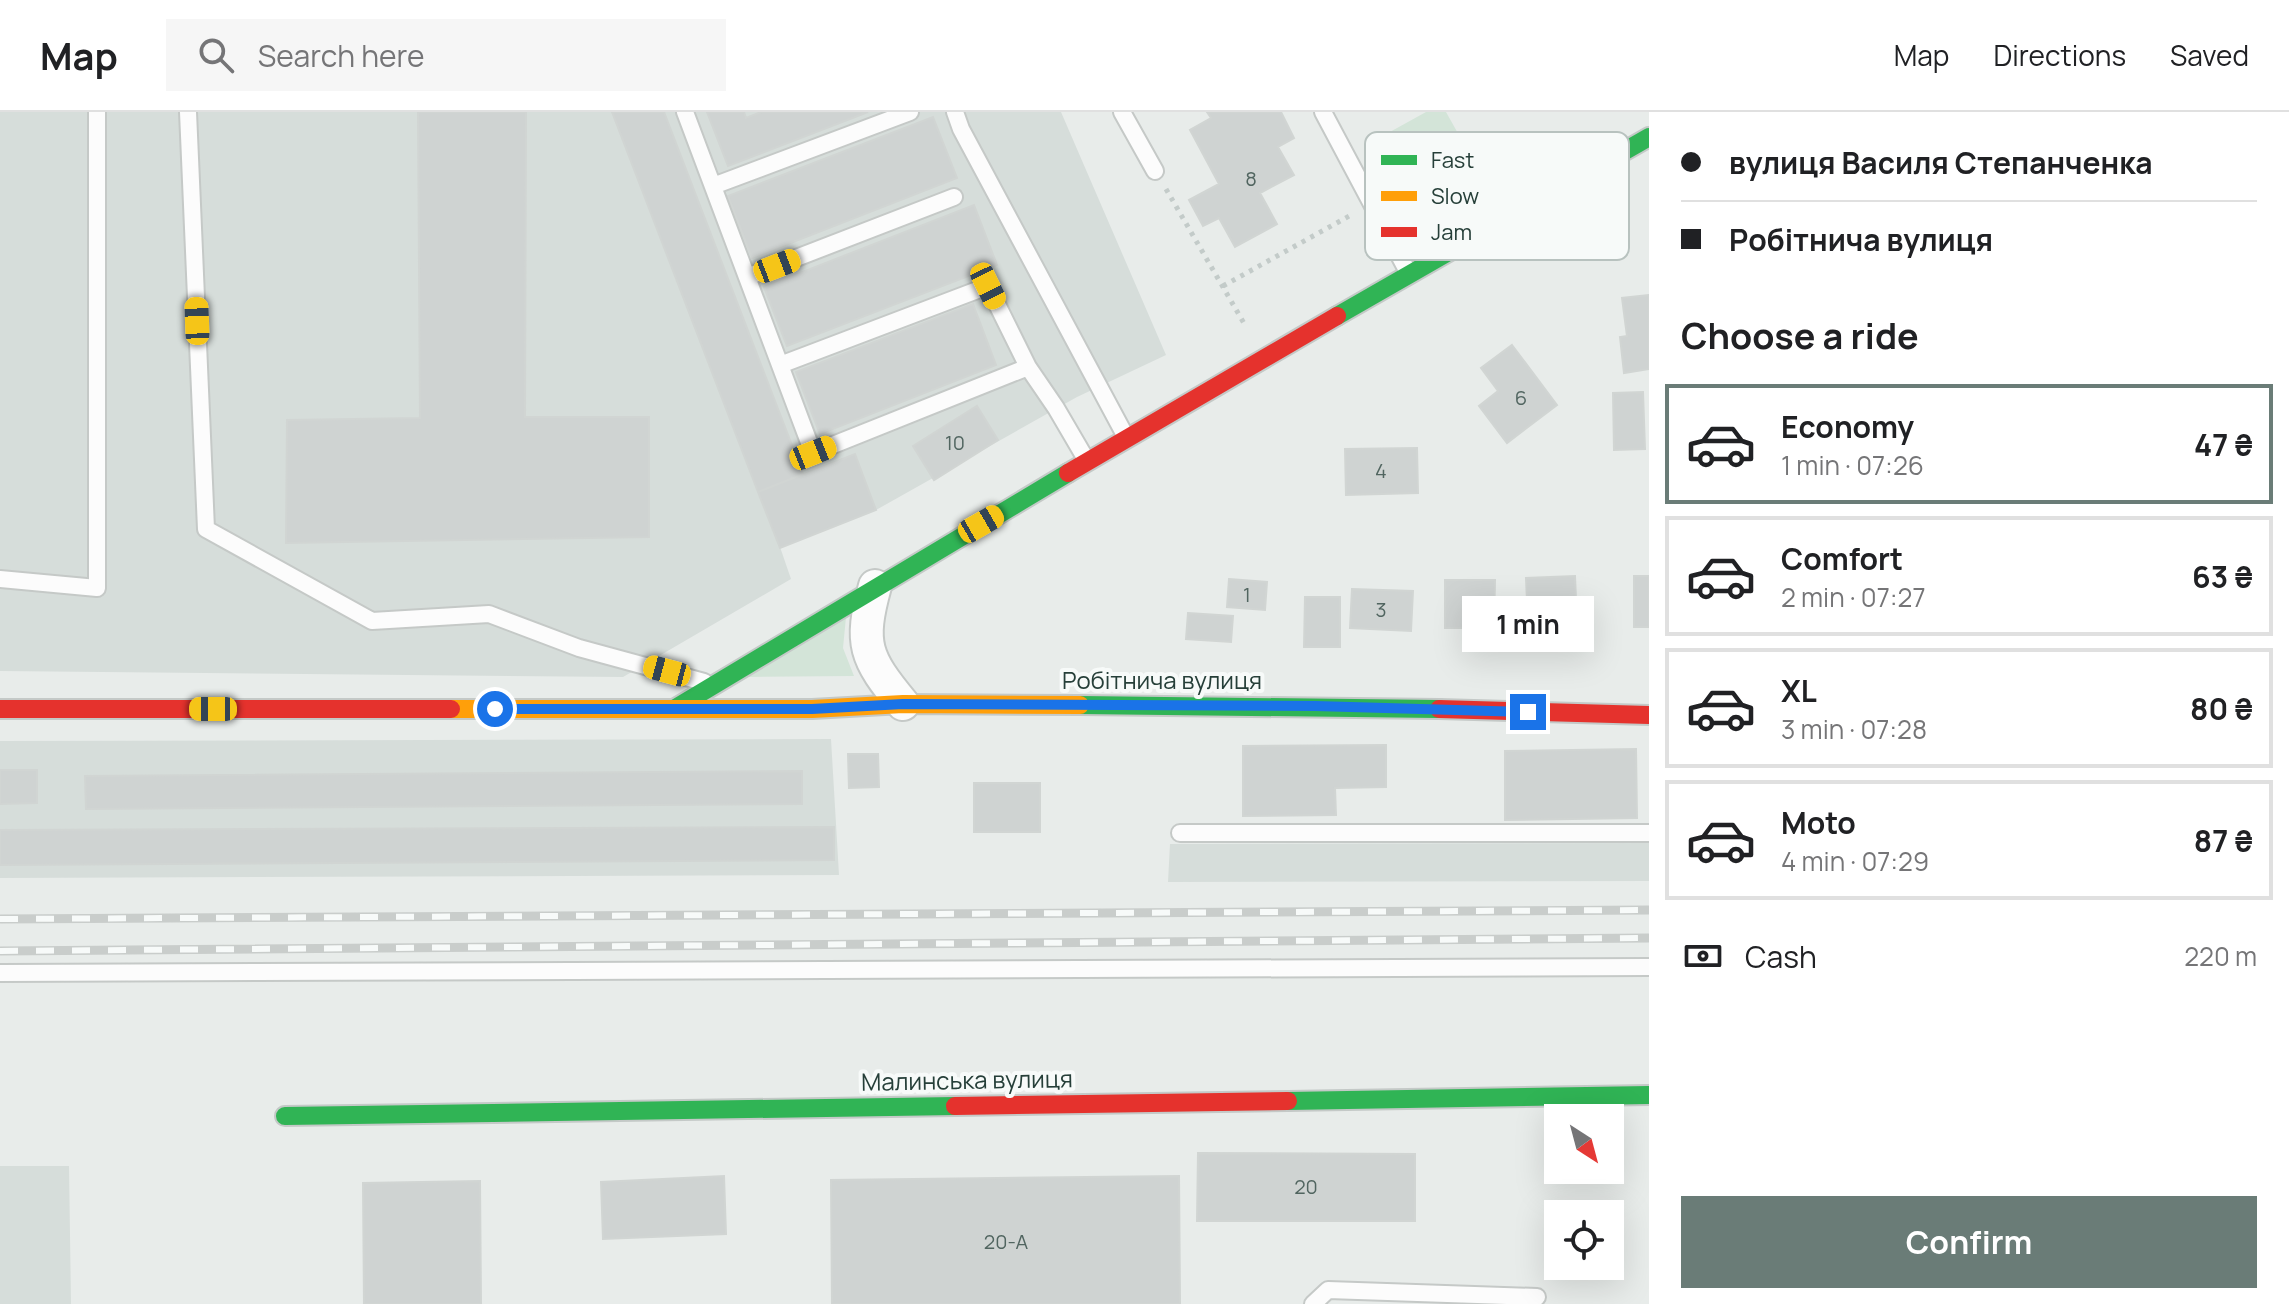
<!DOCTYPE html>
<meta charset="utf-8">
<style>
body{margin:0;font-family:Manrope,sans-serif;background:#f6f6f6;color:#202124;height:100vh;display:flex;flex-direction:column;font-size:30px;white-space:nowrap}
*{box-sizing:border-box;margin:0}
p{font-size:26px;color:#757577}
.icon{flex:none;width:44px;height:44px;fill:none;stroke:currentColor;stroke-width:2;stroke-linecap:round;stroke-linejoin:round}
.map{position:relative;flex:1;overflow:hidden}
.side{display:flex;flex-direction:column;background:#fff;width:640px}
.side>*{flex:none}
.banner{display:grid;align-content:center;height:176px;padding:0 32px;background:#fff}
.needle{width:52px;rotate:144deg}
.tools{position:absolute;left:1544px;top:992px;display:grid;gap:16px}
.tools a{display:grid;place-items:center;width:80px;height:80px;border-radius:0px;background:#fff;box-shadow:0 8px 32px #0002;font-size:40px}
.end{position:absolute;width:36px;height:36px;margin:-18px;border:10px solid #1a73e8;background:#fff;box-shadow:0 0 0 4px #fff}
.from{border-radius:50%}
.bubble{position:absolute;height:56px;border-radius:0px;background:#fff;box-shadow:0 8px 32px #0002;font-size:26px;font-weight:700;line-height:56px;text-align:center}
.car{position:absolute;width:24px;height:48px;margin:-24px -12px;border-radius:10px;box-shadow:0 0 6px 2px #0007;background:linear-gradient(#f5c518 24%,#345 0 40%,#f5c518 0 76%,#345 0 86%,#f5c518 0)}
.banner b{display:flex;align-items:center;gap:28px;height:76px;font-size:30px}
.banner b+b{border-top:2px solid #e0e0e0}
.banner i{width:20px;height:20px;background:#202124}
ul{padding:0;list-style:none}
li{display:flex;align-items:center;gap:24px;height:120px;margin:0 16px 12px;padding:0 16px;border:4px solid #e0e0e0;border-radius:0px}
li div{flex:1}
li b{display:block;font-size:30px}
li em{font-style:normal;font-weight:700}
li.current{border-color:#6a7c77}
li>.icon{width:72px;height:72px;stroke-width:1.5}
h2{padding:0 32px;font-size:36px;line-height:96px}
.pay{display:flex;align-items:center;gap:20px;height:88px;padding:0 32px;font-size:30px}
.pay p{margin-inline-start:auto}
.cta{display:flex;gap:16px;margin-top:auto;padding:16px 32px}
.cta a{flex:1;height:92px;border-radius:0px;background:#6a7c77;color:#fff;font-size:32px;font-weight:700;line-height:92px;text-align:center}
header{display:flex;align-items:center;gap:48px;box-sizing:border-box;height:112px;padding:0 40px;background:#fff;border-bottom:2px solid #e0e0e0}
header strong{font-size:38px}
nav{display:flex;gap:44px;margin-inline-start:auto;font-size:28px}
.search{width:560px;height:72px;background:#f6f6f6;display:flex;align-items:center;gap:20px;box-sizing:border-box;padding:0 28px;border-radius:0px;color:#757577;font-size:30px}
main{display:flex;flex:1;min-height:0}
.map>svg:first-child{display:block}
.built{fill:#d6ddda}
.green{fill:#d3e4d8}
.building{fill:#cfd3d2;stroke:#d1d5d3;stroke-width:2}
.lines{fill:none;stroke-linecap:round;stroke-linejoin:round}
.lane-casing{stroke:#c5c9c7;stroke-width:20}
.street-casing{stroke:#c5c9c7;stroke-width:36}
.fast-casing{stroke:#c4c9c7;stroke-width:22}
.slow-casing{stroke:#c4c9c7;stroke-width:22}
.jam-casing{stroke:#c4c9c7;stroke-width:22}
.path{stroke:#c3cbc9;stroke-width:5;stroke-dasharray:4 6;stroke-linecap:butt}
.lane{stroke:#fcfcfc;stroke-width:16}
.street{stroke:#fcfcfc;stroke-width:32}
.fast{stroke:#30b455;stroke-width:18}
.slow{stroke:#ff9f0a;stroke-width:18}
.jam{stroke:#e5322d;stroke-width:18}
.rail-casing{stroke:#c9cdcb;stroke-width:9}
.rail{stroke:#f7faf9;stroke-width:6;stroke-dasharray:18;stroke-linecap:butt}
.route{stroke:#1a73e8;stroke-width:10}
.labels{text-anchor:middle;stroke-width:8;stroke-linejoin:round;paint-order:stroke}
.number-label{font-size:20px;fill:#516560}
.street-label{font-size:24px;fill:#263f39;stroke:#f7faf9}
.key{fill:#f7faf9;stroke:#b8c2bf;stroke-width:2}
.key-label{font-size:22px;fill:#263f39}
</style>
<header>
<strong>Map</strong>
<div class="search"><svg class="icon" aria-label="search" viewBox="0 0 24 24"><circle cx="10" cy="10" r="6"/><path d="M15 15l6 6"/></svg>Search here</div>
<nav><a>Map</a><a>Directions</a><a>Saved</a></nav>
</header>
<main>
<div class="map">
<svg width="1649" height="1192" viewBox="0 0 1649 1192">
<rect width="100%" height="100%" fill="#e8ecea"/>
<path class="built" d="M0,0H1061L1166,243L1077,285L876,398L780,435L791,467L623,565L0,559Z
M831,627L839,763L0,766V629Z
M1649,731V769L1168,770L1170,732Z
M0,1054H69L71,1192H0Z"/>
<path class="green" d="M1426,0H1446L1469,41L1406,76L1379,26Z
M846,505L843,536L854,564L744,565Z"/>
<path class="building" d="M418,0H526L525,305H649V425L286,431L287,308L420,306Z
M612,0H664L803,362L758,380Z
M707,0H744L746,6L761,0H868L728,54Z
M1207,0H1281L1294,26L1278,35L1294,63L1260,81L1277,112L1235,135L1219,106L1203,114L1189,88L1219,72L1190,18L1211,6Z
M933,5L957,66L752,146L728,84Z
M974,93L997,153L787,234L764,175Z
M1649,183V257L1624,261L1620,225L1627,224L1622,186Z
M973,192L996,253L820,322L796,260Z
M1512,233L1557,293L1507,331L1479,294L1498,279L1481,256Z
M1643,280L1645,337L1614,338L1613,281Z
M977,294L998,328L934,368L913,334Z
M1417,336L1418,381L1346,383L1345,337Z
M855,342L876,398L780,436L758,380Z
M1575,464L1578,534L1529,536L1526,466Z
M1634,464H1649V515H1634Z
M1229,467L1267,470L1265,498L1227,495Z
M1445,468H1495L1494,516H1445Z
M1352,477L1413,479L1411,519L1350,516Z
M1305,485H1340V535H1304Z
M1188,501L1233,504L1231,530L1186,527Z
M1386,633V675L1335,676L1336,703L1243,704V634Z
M1636,637L1637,706L1505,708V639Z
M848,642H878L879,675L849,676Z
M0,658H37V691L0,692Z
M802,659V692L86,697L85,664Z
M974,671H1040V720H974Z
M834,715V748L0,753V718Z
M1198,1041L1415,1042V1109H1197Z
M724,1064L726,1122L603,1127L601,1070Z
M1179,1064L1180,1192H832L831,1068Z
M480,1069L481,1192H364L363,1071Z"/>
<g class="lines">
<g class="lane-casing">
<path id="lane" d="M188,0L206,417L372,509L489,502L579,536L704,570
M685,0L813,341L1028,255L1056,296L1087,349
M955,0L961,17L1126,325
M1122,0L1155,59
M1323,0L1408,160
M713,74L910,0
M747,165L954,85
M780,253L988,174L1028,255
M0,467L97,476V0
M1180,721H1649
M0,861L1649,855
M1313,1192L1328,1178L1537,1185"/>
</g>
<g class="street-casing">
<path id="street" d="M875,474C859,532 865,546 903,592"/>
</g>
<g class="fast-casing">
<path id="fast" d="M1337,204L1649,25
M1080,593L1439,597
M674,597L1068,361
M1288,989L1649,983
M285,1004L955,994"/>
</g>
<g class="slow-casing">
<path id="slow" d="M451,597H812L903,592L1080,593"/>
</g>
<g class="jam-casing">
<path id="jam" d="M1068,361L1337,204
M0,597H451
M1439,597L1649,603
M955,994L1288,989"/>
</g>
<path class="path" d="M1166,77L1245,213
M1223,174L1351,103"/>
<use href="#lane" class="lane"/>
<use href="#street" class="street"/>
<use href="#fast" class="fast"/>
<use href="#slow" class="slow"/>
<use href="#jam" class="jam"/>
<g class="rail-casing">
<path id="rail" d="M0,807L1649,798
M0,839L1649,826"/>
</g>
<use href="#rail" class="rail"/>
</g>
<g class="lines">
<path class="route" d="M495,597H812L903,592L1315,594L1528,600"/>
</g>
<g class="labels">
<g class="number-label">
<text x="1251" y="74">8</text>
<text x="1521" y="293">6</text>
<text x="955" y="338">10</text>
<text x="1381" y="366">4</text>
<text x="1247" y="490">1</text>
<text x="1381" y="505">3</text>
<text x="1306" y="1082">20</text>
<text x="1006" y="1137">20-А</text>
</g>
<g class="street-label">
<text x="1162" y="577">Робітнича вулиця</text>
<text transform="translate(967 969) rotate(-1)" y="8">Малинська вулиця</text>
</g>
</g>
<rect x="1365" y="20" width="264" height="128" rx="12" class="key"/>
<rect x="1381" y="43" width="36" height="10" fill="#30b455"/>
<rect x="1381" y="79" width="36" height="10" fill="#ff9f0a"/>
<rect x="1381" y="115" width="36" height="10" fill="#e5322d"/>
<g class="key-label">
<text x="1431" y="56">Fast</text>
<text x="1431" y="92">Slow</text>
<text x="1431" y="128">Jam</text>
</g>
</svg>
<div class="tools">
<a><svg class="needle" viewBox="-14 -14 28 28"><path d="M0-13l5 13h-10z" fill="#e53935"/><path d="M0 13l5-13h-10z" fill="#757577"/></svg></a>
<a><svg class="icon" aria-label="locate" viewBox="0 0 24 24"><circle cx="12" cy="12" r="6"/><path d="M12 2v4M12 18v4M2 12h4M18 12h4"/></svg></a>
</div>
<i class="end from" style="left:495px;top:597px"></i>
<i class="end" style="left:1528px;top:600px"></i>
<div class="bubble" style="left:1462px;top:484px;width:132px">1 min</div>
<i class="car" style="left:777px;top:154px;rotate:69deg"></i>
<i class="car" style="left:988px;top:174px;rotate:154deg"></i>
<i class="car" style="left:197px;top:209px;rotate:358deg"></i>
<i class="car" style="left:813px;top:341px;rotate:68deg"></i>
<i class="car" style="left:981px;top:412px;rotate:60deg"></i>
<i class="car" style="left:667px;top:559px;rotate:285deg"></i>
<i class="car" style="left:213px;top:597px;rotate:270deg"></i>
</div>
<section class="side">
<div class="banner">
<b><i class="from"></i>вулиця Василя Степанченка</b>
<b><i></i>Робітнича вулиця</b>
</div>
<h2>Choose a ride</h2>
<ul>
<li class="current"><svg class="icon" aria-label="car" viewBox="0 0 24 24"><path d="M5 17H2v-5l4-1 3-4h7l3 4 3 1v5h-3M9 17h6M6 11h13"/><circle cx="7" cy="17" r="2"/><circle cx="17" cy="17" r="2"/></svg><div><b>Economy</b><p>1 min · 07:26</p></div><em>47 ₴</em></li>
<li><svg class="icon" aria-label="car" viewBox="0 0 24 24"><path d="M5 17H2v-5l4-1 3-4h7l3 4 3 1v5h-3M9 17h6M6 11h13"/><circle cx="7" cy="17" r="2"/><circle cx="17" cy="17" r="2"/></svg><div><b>Comfort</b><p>2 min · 07:27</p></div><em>63 ₴</em></li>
<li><svg class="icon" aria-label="car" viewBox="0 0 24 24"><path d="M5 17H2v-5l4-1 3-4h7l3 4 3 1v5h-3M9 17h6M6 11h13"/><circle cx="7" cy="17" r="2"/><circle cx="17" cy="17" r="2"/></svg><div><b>XL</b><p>3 min · 07:28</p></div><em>80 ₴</em></li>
<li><svg class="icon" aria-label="car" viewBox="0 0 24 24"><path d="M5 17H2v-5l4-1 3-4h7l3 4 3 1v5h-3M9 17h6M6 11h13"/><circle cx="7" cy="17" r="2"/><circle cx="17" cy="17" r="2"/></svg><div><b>Moto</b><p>4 min · 07:29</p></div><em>87 ₴</em></li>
</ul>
<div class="pay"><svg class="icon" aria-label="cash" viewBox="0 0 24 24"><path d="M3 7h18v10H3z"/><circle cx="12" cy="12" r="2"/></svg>Cash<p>220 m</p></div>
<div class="cta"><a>Confirm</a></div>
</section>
</main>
